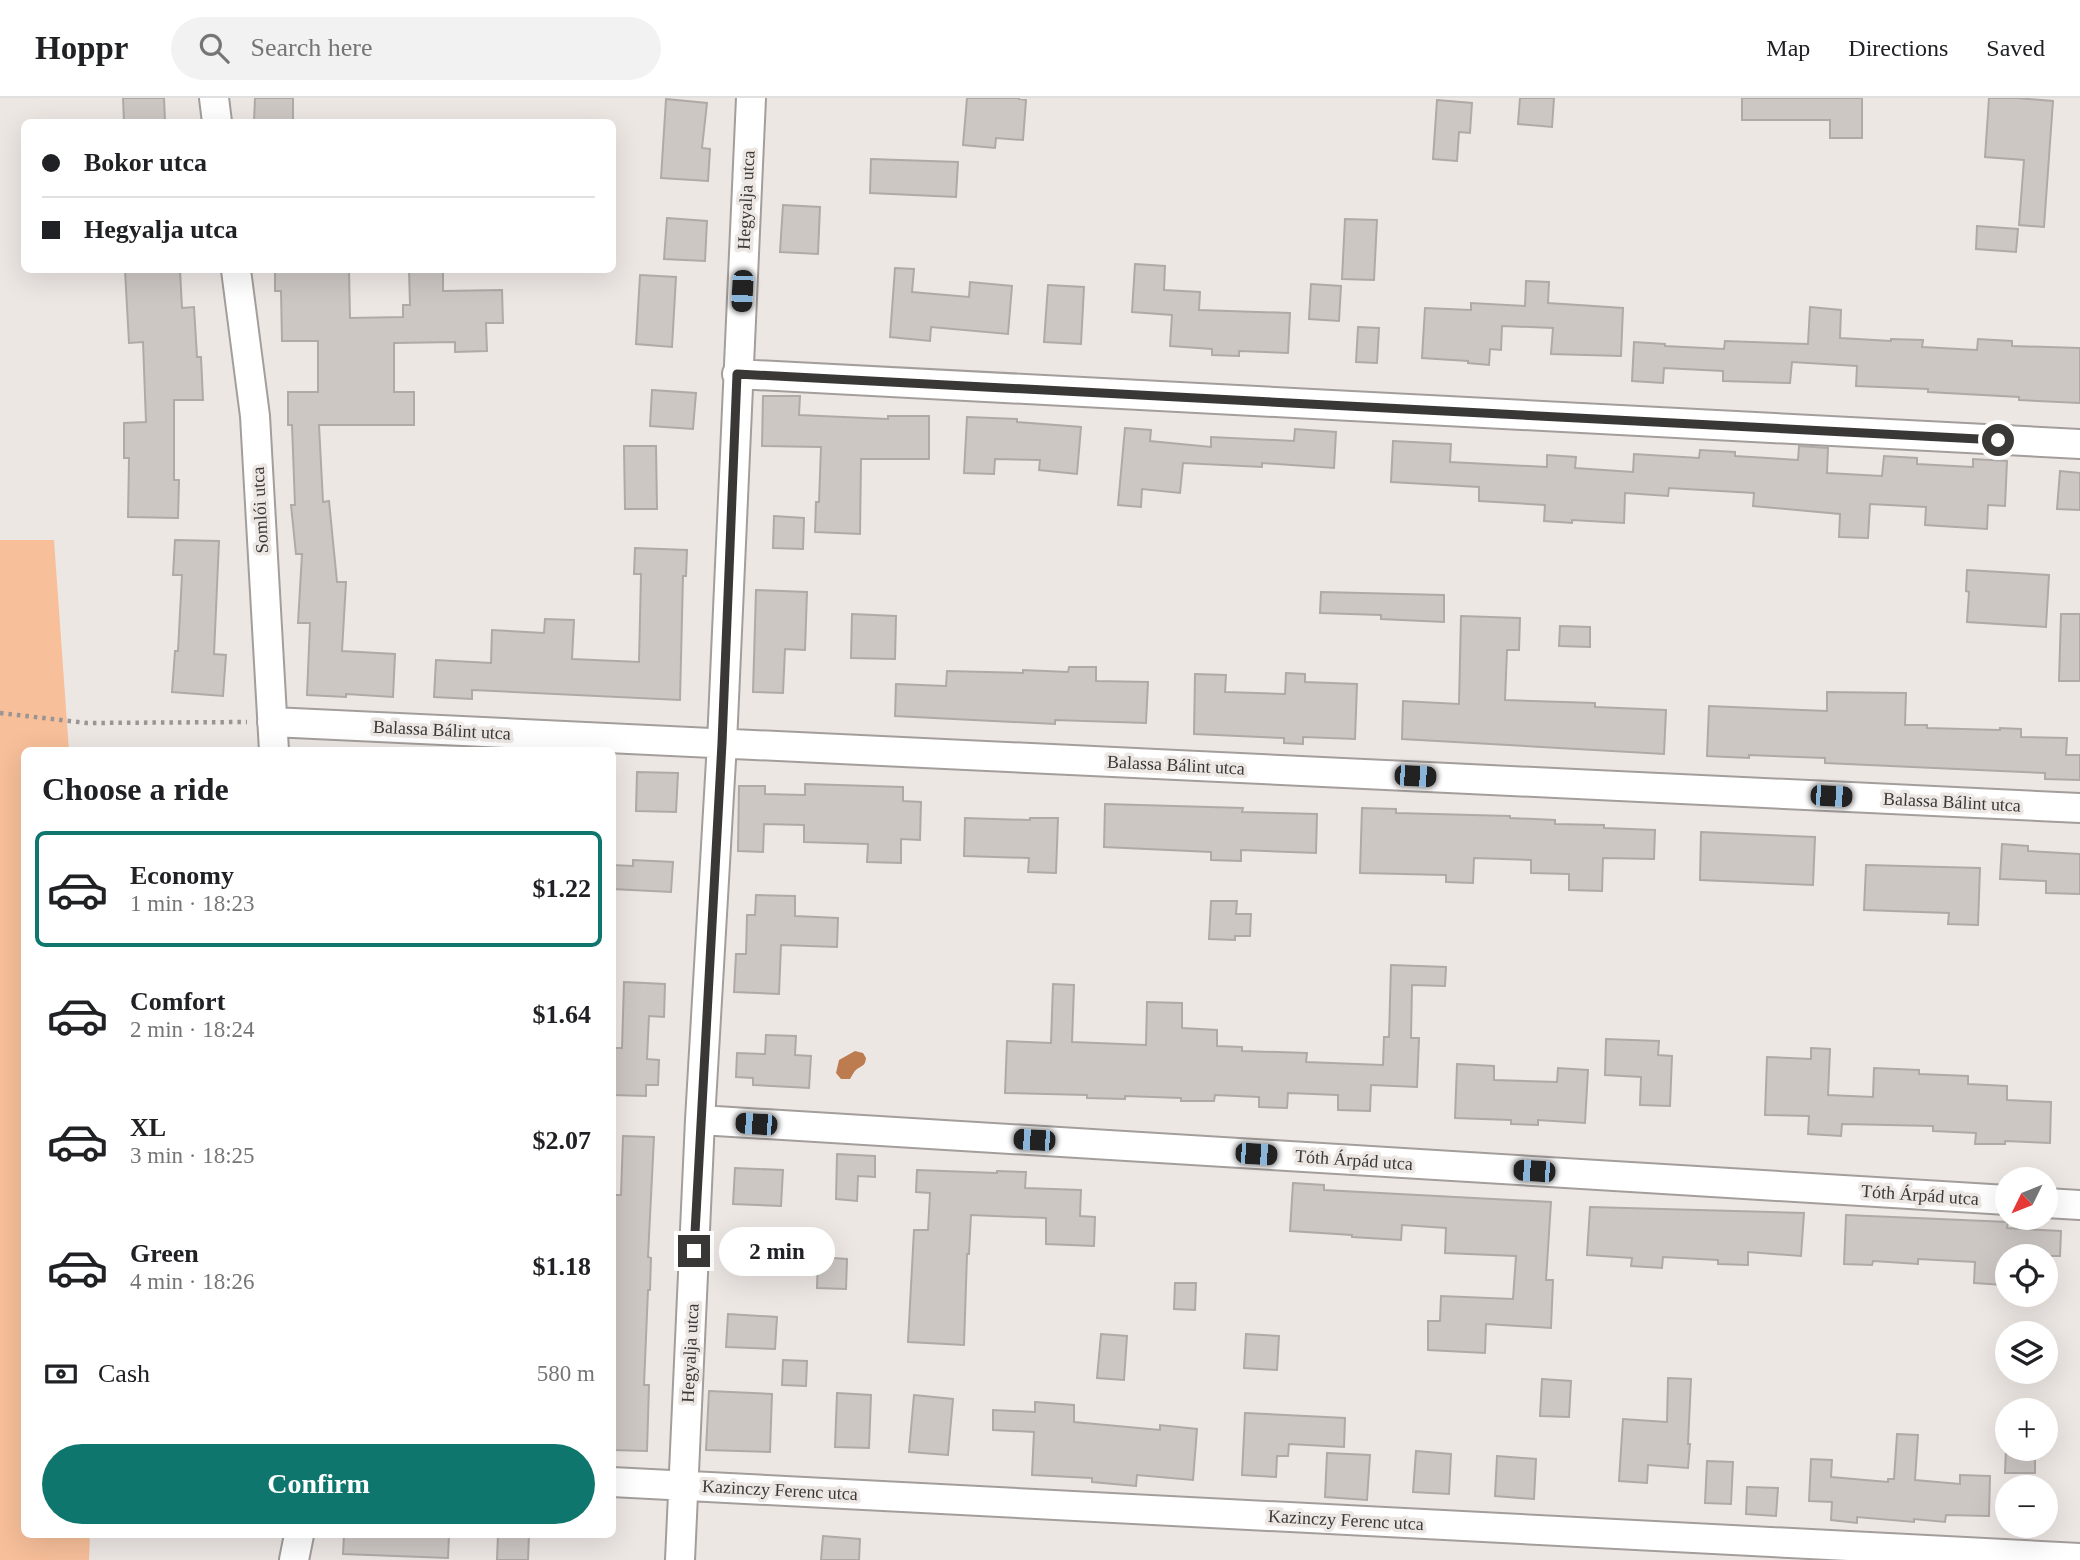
<!DOCTYPE html>
<meta charset="utf-8">
<style>
body{margin:0;font-family:Georgia,serif;background:#f2f2f2;color:#202124;height:100vh;display:flex;flex-direction:column;font-size:26px;white-space:nowrap}
*{box-sizing:border-box;margin:0}
p{font-size:23px;color:#757577}
.icon{flex:none;width:38px;height:38px;fill:none;stroke:currentColor;stroke-width:2;stroke-linecap:round;stroke-linejoin:round}
.map{position:relative;flex:1;overflow:hidden}
.sheet{position:absolute;left:21px;top:649px;width:595px;height:791px;display:flex;flex-direction:column;background:#fff;border-radius:10px;box-shadow:0 7px 28px #0002}
.sheet>*{flex:none}
.top-card{position:absolute;left:21px;top:21px;width:595px;height:154px;border-radius:10px;box-shadow:0 7px 28px #0002;display:grid;align-content:center;height:154px;padding:0 21px;background:#fff}
.needle{width:46px;rotate:227deg}
.controls{position:absolute;left:1995px;top:1069px;display:grid;gap:14px}
.controls a{display:grid;place-items:center;width:63px;height:63px;border-radius:50%;background:#fff;box-shadow:0 7px 28px #0002;font-size:35px}
.end{position:absolute;width:32px;height:32px;margin:-16px;border:9px solid #3a3837;background:#fff;box-shadow:0 0 0 4px #fff}
.from{border-radius:50%}
.bubble{position:absolute;height:49px;border-radius:24px;background:#fff;box-shadow:0 7px 28px #0002;font-size:23px;font-weight:600;line-height:49px;text-align:center}
.car{position:absolute;width:21px;height:42px;margin:-21px -10px;border-radius:9px;box-shadow:0 0 5px 2px #0007;background:linear-gradient(#222 24%,#8ab4d8 0 40%,#222 0 76%,#8ab4d8 0 86%,#222 0)}
.top-card b{display:flex;align-items:center;gap:24px;height:66px;font-size:26px}
.top-card b+b{border-top:2px solid #e0e0e0}
.top-card i{width:18px;height:18px;background:#202124}
ul{padding:0;list-style:none}
li{display:flex;align-items:center;gap:21px;height:116px;margin:0 14px 10px;padding:0 7px;border:4px solid transparent;border-radius:10px}
li div{flex:1}
li b{display:block;font-size:26px}
li em{font-style:normal;font-weight:600}
li.active{border-color:#0f766e}
li>.icon{width:63px;height:63px;stroke-width:1.5}
h2{padding:0 21px;font-size:32px;line-height:84px}
.pay{display:flex;align-items:center;gap:18px;height:77px;padding:0 21px;font-size:26px}
.pay p{margin-inline-start:auto}
.button{display:flex;gap:14px;margin-top:auto;padding:14px 21px}
.button a{flex:1;height:80px;border-radius:42px;background:#0f766e;color:#fff;font-size:28px;font-weight:600;line-height:80px;text-align:center}
header{display:flex;align-items:center;gap:42px;box-sizing:border-box;height:98px;padding:0 35px;background:#fff;border-bottom:2px solid #e0e0e0}
header strong{font-size:33px}
nav{display:flex;gap:38px;margin-inline-start:auto;font-size:24px}
.search{width:490px;height:63px;background:#f2f2f2;display:flex;align-items:center;gap:18px;box-sizing:border-box;padding:0 24px;border-radius:38px;color:#757577;font-size:26px}
.map>svg:first-child{display:block}
.green{fill:#f7bf9a}
.water{fill:#bc7c4f}
.building{fill:#cdc7c4;stroke:#afaaa7;stroke-width:2}
.lines{fill:none;stroke-linecap:round;stroke-linejoin:round}
.minor-casing{stroke:#a39e9b;stroke-width:32}
.path{stroke:#999593;stroke-width:4.5;stroke-dasharray:3.5 5;stroke-linecap:butt}
.minor{stroke:#fff;stroke-width:28}
.route{stroke:#3a3837;stroke-width:9}
.labels{text-anchor:middle;stroke-width:7;stroke-linejoin:round;paint-order:stroke}
.street-label{font-size:18px;fill:#3a3837;stroke:#ede7e4}
</style>
<header>
<strong>Hoppr</strong>
<div class="search"><svg class="icon" aria-label="search" viewBox="0 0 24 24"><circle cx="10" cy="10" r="6"/><path d="M15 15l6 6"/></svg>Search here</div>
<nav><a>Map</a><a>Directions</a><a>Saved</a></nav>
</header>
<div class="map">
<svg width="2080" height="1462" viewBox="0 0 2080 1462">
<rect width="100%" height="100%" fill="#ede7e4"/>
<path class="green" d="M0,442H54L69,653H24V1437H90L89,1462H0Z"/>
<path class="water" d="M855,953L863,955L866,960C865,968 863,967 857,971C854,973 852,978 850,981H841L836,975L839,962Z"/>
<path class="building" d="M123,0H164L165,24H124Z
M255,0H293V24H254Z
M967,0H1019V1L1026,2L1023,42L996,40L995,50L963,47Z
M1520,0H1554L1552,29L1518,26Z
M1742,0H1862V40H1830V22H1742Z
M1989,0H2017L2053,3L2044,129L2019,127L2024,62L1985,59Z
M666,1L707,5L702,50L710,51L708,83L661,80Z
M1437,2L1472,5L1470,35L1459,34L1457,63L1433,61Z
M871,61L958,64L956,99L870,95Z
M783,107L820,109L818,156L780,154Z
M667,120L707,123L705,163L664,161Z
M1345,121L1377,122L1374,182L1342,181Z
M1977,128L2018,131L2016,154L1976,151Z
M1135,166L1165,168L1164,192L1200,194L1199,212L1290,215L1288,255L1239,253V258L1212,257V251L1170,248L1172,217L1132,214Z
M895,170L914,171L912,194L969,199L970,184L1012,188L1008,236L931,229L930,243L890,239Z
M125,172H180L182,210L194,209L197,259H201L203,302H174V382H179L178,420L128,419L129,360H124V325L146,324L143,244L129,245Z
M275,172H349L350,220L403,219V207H410L409,172H443V193L502,192L503,225H486L487,253L455,254V244L394,245V294H414V327H319L323,404L329,403L337,484H346L342,553L395,556L393,599L346,596V599L307,597L310,525H298L302,456H296L291,407H295L292,327H288V294H318V243H282L281,193H275Z
M640,177L676,179L672,249L636,246Z
M1526,183L1549,184L1548,205L1623,210L1621,258L1551,256L1553,230L1502,228L1501,252L1490,251L1489,267L1468,265V263L1422,260L1425,210L1471,212V205L1525,208Z
M1311,186L1341,188L1339,223L1309,221Z
M1048,187L1084,189L1081,246L1044,244Z
M1810,209L1841,212L1840,240L1891,243V241L1923,242L1922,249L1977,252L1978,241L2012,243V248L2080,250V305L2019,302V299L1928,294V291L1856,288L1857,268L1792,264L1790,285L1723,283V273L1664,270L1663,285L1632,283L1634,244L1665,246V248L1724,251L1725,243L1808,246Z
M1358,229L1379,230L1377,265L1356,264Z
M652,292L696,295L693,331L650,328Z
M763,298H800L799,317L888,321V318H929V361H861L860,436L815,434L816,404H819L821,349L762,348Z
M967,319L1017,321V324L1081,329L1077,376L1039,372L1040,362L995,361L994,376L964,375Z
M1125,330L1151,332L1150,343L1211,349V339L1294,343L1295,331L1336,334L1334,370L1262,365V369L1183,365L1180,395L1142,391L1141,409L1118,407Z
M1393,343L1451,346L1450,364L1547,369V357L1576,359L1575,370L1633,374L1634,356L1699,360L1700,352L1735,354V358L1798,362L1799,348L1828,350L1827,375L1882,378L1884,358L1917,360V366L1973,369V361L2007,363L2005,408L1988,407L1987,431L1925,427L1926,409L1870,406L1868,440L1839,439L1840,416L1753,408L1754,395L1669,390L1668,398L1625,395L1624,425L1572,422V425L1544,423L1545,407L1479,403V389L1391,384Z
M624,348H656L657,411H625Z
M2060,373L2080,375V412L2057,411Z
M774,418L804,420L803,451L773,450Z
M175,442L219,443L214,556L226,557L223,598L172,594L175,553H178L182,477H173Z
M635,450L687,452L686,478H683L680,602L472,592V601L434,599L436,562L491,565L492,532L544,535L545,521L574,522L572,561L639,564L641,476H634Z
M1967,472L2049,477L2046,529L1967,524L1969,494L1966,493Z
M756,492L807,494L805,552L785,551L783,595L753,594Z
M1321,494L1444,497V524L1381,521V517L1320,515Z
M852,516L896,518L895,561L851,560Z
M2061,516H2080V583H2059Z
M1461,518L1520,520L1519,552H1507L1505,602L1595,605V609L1666,612L1664,656L1402,641L1403,603L1459,606Z
M1560,528L1590,529V549L1559,548Z
M1069,569H1096V583L1148,584L1146,625L1055,622V626L895,618L896,586L946,588L947,573L1023,575V572L1068,574Z
M1286,575L1305,576V584L1357,586L1355,641L1303,639V646L1284,645V640L1194,636L1195,576L1226,577L1225,594L1285,596Z
M1827,594L1906,595L1905,627H1927V630L2000,632V630L2021,631V639L2067,640L2066,657H2080V682L2045,681V675L1825,665V660L1749,657V660L1707,658L1709,608L1827,613Z
M637,674L678,675L676,714L636,713Z
M805,686L903,689V703L921,704L920,742L901,741V765L867,764L868,746L804,744V727L764,726L763,754L738,753L739,688H765V696L805,697Z
M1105,706L1243,710L1242,714L1317,716L1316,755L1241,752V763L1211,762V754L1104,749Z
M1362,710L1396,711V715L1510,718V720L1555,722V726L1604,727V730L1655,732L1654,761L1603,760L1602,793L1569,792V776L1531,775V762L1474,760L1473,785L1446,784V777L1360,775Z
M965,720L1030,722V720H1058L1056,775L1028,774L1029,760L964,758Z
M1701,734L1815,739L1813,787L1700,782Z
M2002,746L2028,748V753L2080,756V796L2046,795V783L2000,781Z
M633,762L673,764L671,794L612,791V767L633,768Z
M1866,767L1980,770L1978,827L1948,826L1949,815L1864,812Z
M756,797L795,798V818L838,820L837,849L781,847L779,896L734,894L736,856H746L747,817H755Z
M1211,803H1237L1236,816H1251L1250,838H1235V842L1209,841Z
M1391,867L1446,869L1445,888L1412,887L1411,940H1419L1417,989L1371,987L1370,1013L1338,1012V997L1288,995L1287,1010L1259,1009V999L1215,997L1214,1003H1181V1000L1125,998V1001L1087,1000V997L1005,995L1007,943L1051,945L1053,886L1074,887L1072,944L1146,947L1147,904L1182,905V930L1217,932V948L1242,949V953L1307,955L1306,964L1383,967L1384,939H1389Z
M624,884L665,886L664,919L649,918L647,961L659,962L658,987H646V998L612,997V950H622Z
M766,937L796,938L795,957L811,958L809,990L753,987V980L736,979L737,955L765,956Z
M1606,941L1659,943L1658,957L1672,958L1670,1008L1640,1007L1641,979L1605,977Z
M1811,950L1830,951L1828,997L1873,999L1874,970L1919,972V976L1968,978V986L2007,988V1002L2051,1004L2050,1045L2005,1043V1046H1975L1976,1035L1933,1033V1028L1842,1026L1841,1038L1808,1036L1809,1018L1765,1017L1767,959L1811,961Z
M1457,966L1494,968V982L1557,984L1558,970L1588,972L1585,1025L1538,1022V1027L1511,1026V1022L1455,1020Z
M623,1038L654,1039L648,1159L651,1160L650,1192H648L644,1287H649L647,1353L612,1352V1097H621Z
M837,1056L875,1058V1079L858,1078L857,1103L836,1101Z
M735,1070L783,1072L781,1108L733,1106Z
M917,1072L997,1075V1073L1026,1074L1025,1090L1081,1092L1080,1118L1095,1119L1094,1148L1046,1146V1120L971,1117L969,1156H967L964,1247L908,1244L914,1132H928L930,1095L916,1094Z
M1293,1085L1324,1087V1092L1551,1104L1546,1182H1553L1551,1230L1486,1226L1485,1255L1428,1252V1223H1440L1441,1198L1513,1201L1516,1158L1445,1155L1446,1130L1402,1127L1401,1142L1352,1139V1137L1290,1133Z
M1590,1109L1804,1115L1801,1158L1748,1154V1167L1718,1166V1162L1663,1159L1662,1170L1631,1168L1632,1160L1587,1157Z
M1846,1117L2008,1124L2007,1130L2061,1133L2060,1158H2006L2004,1187L1974,1185L1975,1164L1918,1161V1166L1873,1163L1872,1167L1844,1166Z
M818,1159L847,1161L846,1191L817,1190Z
M1175,1185H1196L1195,1212L1174,1211Z
M728,1216L777,1219L775,1251L726,1249Z
M1101,1236L1127,1238L1124,1282L1097,1280Z
M1246,1236L1279,1238L1277,1272L1244,1270Z
M783,1262L807,1263L806,1288L782,1287Z
M1668,1280L1691,1281L1688,1346H1690L1688,1370L1648,1367L1647,1385L1619,1383L1623,1321L1667,1324Z
M1542,1281L1571,1283L1569,1319L1540,1318Z
M709,1293L772,1296L770,1354L706,1352Z
M837,1295L871,1297L869,1350L835,1349Z
M914,1297L953,1301L948,1357L909,1354Z
M1035,1304L1074,1307V1324L1160,1332V1327L1197,1331L1193,1382L1137,1377L1136,1388L1092,1384V1380L1032,1377L1034,1334L993,1332V1312L1035,1314Z
M1245,1315L1345,1320L1344,1349L1289,1346L1288,1358H1277L1276,1379L1242,1377Z
M1897,1336L1918,1337L1915,1382L1960,1386V1377L1990,1378L1989,1418L1946,1417L1945,1424L1914,1421V1424L1857,1419V1425L1831,1422L1832,1404L1809,1403L1811,1361L1832,1362L1831,1379L1888,1384V1381H1894Z
M2006,1351H2035V1375H2005Z
M1416,1353L1451,1356L1449,1396L1413,1394Z
M1327,1355L1370,1357L1367,1402L1325,1399Z
M1497,1358L1536,1361L1534,1401L1495,1398Z
M1707,1363L1733,1364L1731,1406L1705,1405Z
M1747,1389L1778,1390L1776,1418L1746,1416Z
M344,1437H449L448,1460L343,1456Z
M498,1437H529L528,1462H497Z
M823,1438L860,1441L859,1462H821Z"/>
<g class="lines">
<g class="minor-casing">
<path id="minor" d="M214,0L217,24
M236,172L255,318L274,653
M737,276L2080,346
M272,624L2080,710
M700,1022L2007,1102
M2046,1105L2080,1107
M612,1384L2080,1460
M294,1462L299,1437
M680,1462L700,1022L722,645L751,0"/>
</g>
<path class="path" d="M0,615L87,625L247,624"/>
<use href="#minor" class="minor"/>
</g>
<g class="lines">
<path class="route" d="M694,1153L722,645L737,276L1998,342"/>
</g>
<g class="labels">
<g class="street-label">
<text transform="translate(746 102) rotate(-87)" y="6">Hegyalja utca</text>
<text transform="translate(260 412) rotate(-93)" y="6">Somlói utca</text>
<text transform="translate(442 632) rotate(3)" y="6">Balassa Bálint utca</text>
<text transform="translate(1176 667) rotate(3)" y="6">Balassa Bálint utca</text>
<text transform="translate(1952 704) rotate(3)" y="6">Balassa Bálint utca</text>
<text transform="translate(1354 1062) rotate(4)" y="6">Tóth Árpád utca</text>
<text transform="translate(1920 1097) rotate(4)" y="6">Tóth Árpád utca</text>
<text transform="translate(690 1255) rotate(-87)" y="6">Hegyalja utca</text>
<text transform="translate(780 1392) rotate(3)" y="6">Kazinczy Ferenc utca</text>
<text transform="translate(1346 1422) rotate(3)" y="6">Kazinczy Ferenc utca</text>
</g>
</g>
</svg>
<div class="controls">
<a><svg class="needle" viewBox="-14 -14 28 28"><path d="M0-13l5 13h-10z" fill="#e53935"/><path d="M0 13l5-13h-10z" fill="#757577"/></svg></a>
<a><svg class="icon" aria-label="locate" viewBox="0 0 24 24"><circle cx="12" cy="12" r="6"/><path d="M12 2v4M12 18v4M2 12h4M18 12h4"/></svg></a>
<a><svg class="icon" aria-label="layers" viewBox="0 0 24 24"><path d="M12 4l9 5-9 5-9-5zM3 14l9 5 9-5"/></svg></a>
<a>+</a>
<a>−</a>
</div>
<i class="end from" style="left:1998px;top:342px"></i>
<i class="end" style="left:694px;top:1153px"></i>
<div class="bubble" style="left:719px;top:1129px;width:116px">2 min</div>
<i class="car" style="left:742px;top:193px;rotate:183deg"></i>
<i class="car" style="left:1415px;top:678px;rotate:93deg"></i>
<i class="car" style="left:1831px;top:698px;rotate:93deg"></i>
<i class="car" style="left:756px;top:1026px;rotate:274deg"></i>
<i class="car" style="left:1034px;top:1042px;rotate:273deg"></i>
<i class="car" style="left:1256px;top:1056px;rotate:94deg"></i>
<i class="car" style="left:1534px;top:1073px;rotate:274deg"></i>
<div class="top-card">
<b><i class="from"></i>Bokor utca</b>
<b><i></i>Hegyalja utca</b>
</div>
<section class="sheet">
<h2>Choose a ride</h2>
<ul>
<li class="active"><svg class="icon" aria-label="car" viewBox="0 0 24 24"><path d="M5 17H2v-5l4-1 3-4h7l3 4 3 1v5h-3M9 17h6M6 11h13"/><circle cx="7" cy="17" r="2"/><circle cx="17" cy="17" r="2"/></svg><div><b>Economy</b><p>1 min · 18:23</p></div><em>$1.22</em></li>
<li><svg class="icon" aria-label="car" viewBox="0 0 24 24"><path d="M5 17H2v-5l4-1 3-4h7l3 4 3 1v5h-3M9 17h6M6 11h13"/><circle cx="7" cy="17" r="2"/><circle cx="17" cy="17" r="2"/></svg><div><b>Comfort</b><p>2 min · 18:24</p></div><em>$1.64</em></li>
<li><svg class="icon" aria-label="car" viewBox="0 0 24 24"><path d="M5 17H2v-5l4-1 3-4h7l3 4 3 1v5h-3M9 17h6M6 11h13"/><circle cx="7" cy="17" r="2"/><circle cx="17" cy="17" r="2"/></svg><div><b>XL</b><p>3 min · 18:25</p></div><em>$2.07</em></li>
<li><svg class="icon" aria-label="car" viewBox="0 0 24 24"><path d="M5 17H2v-5l4-1 3-4h7l3 4 3 1v5h-3M9 17h6M6 11h13"/><circle cx="7" cy="17" r="2"/><circle cx="17" cy="17" r="2"/></svg><div><b>Green</b><p>4 min · 18:26</p></div><em>$1.18</em></li>
</ul>
<div class="pay"><svg class="icon" aria-label="cash" viewBox="0 0 24 24"><path d="M3 7h18v10H3z"/><circle cx="12" cy="12" r="2"/></svg>Cash<p>580 m</p></div>
<div class="button"><a>Confirm</a></div>
</section>
</div>
